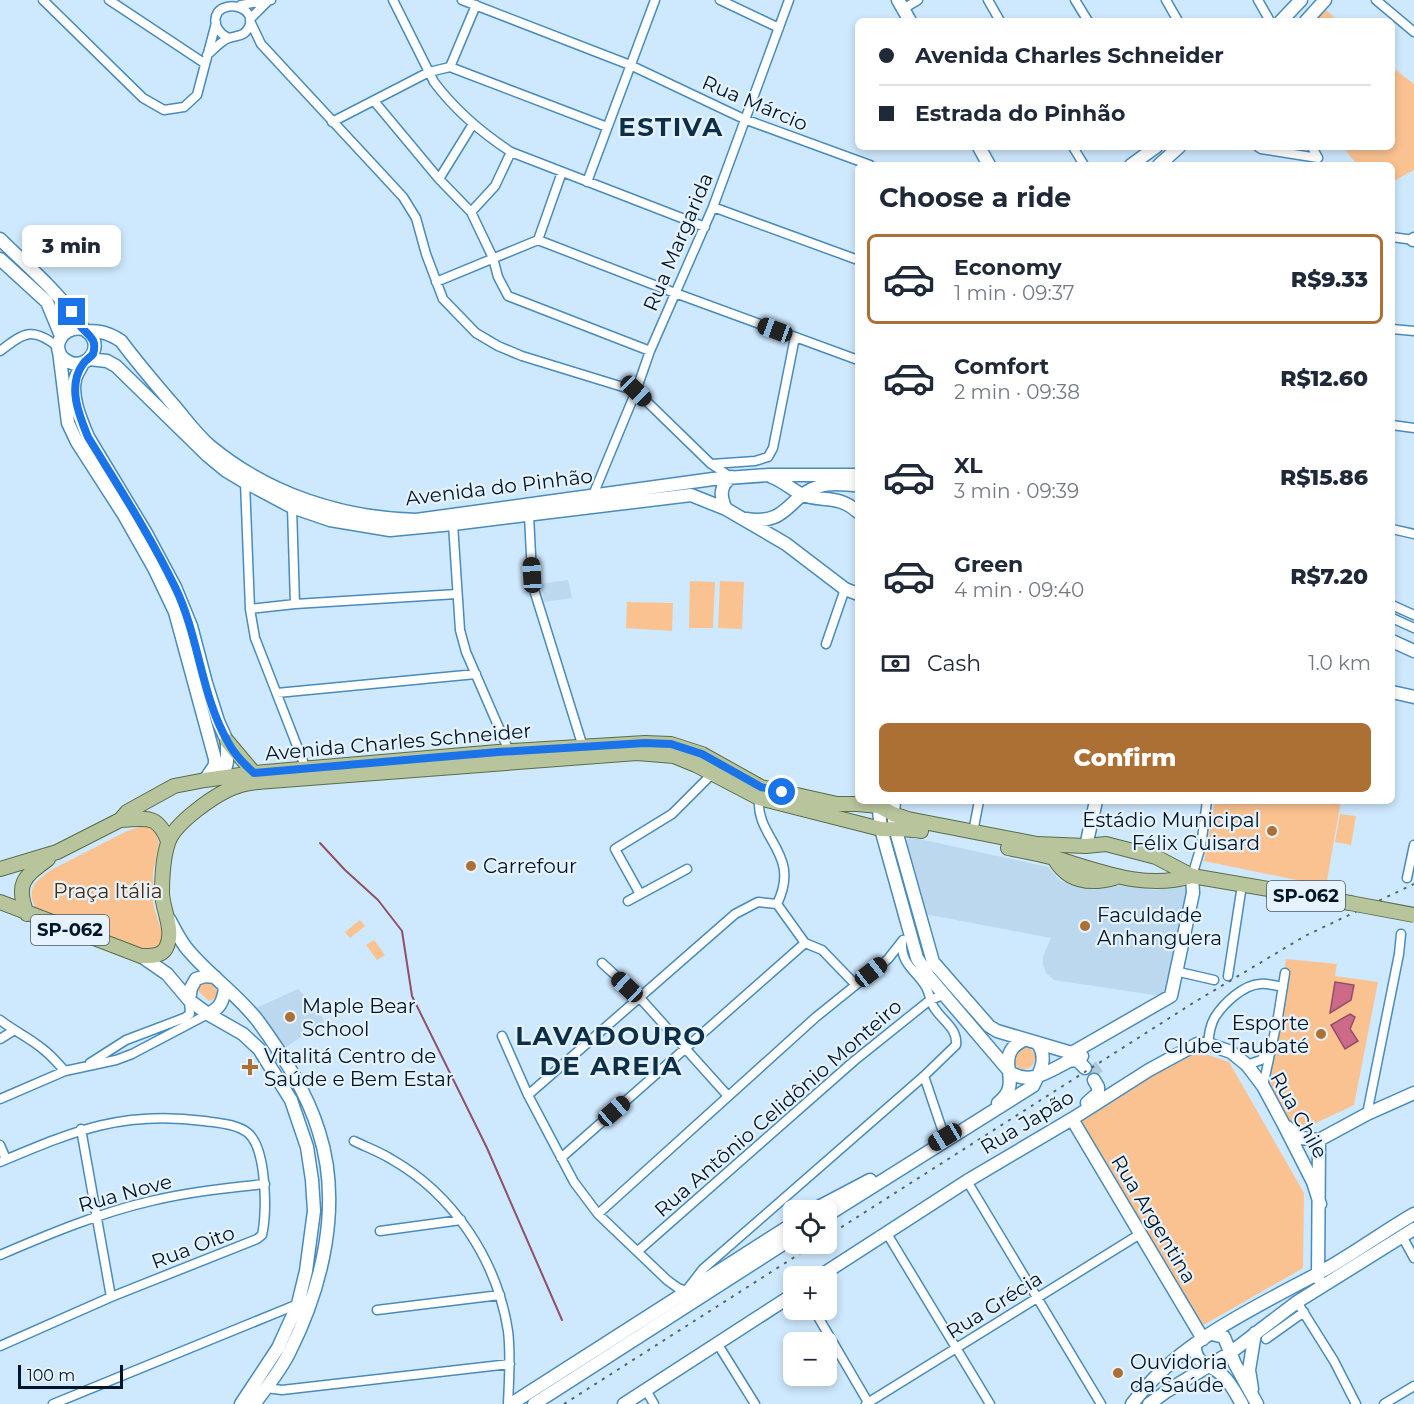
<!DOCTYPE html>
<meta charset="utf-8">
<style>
body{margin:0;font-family:Montserrat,sans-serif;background:#f2f2f3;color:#1f2937;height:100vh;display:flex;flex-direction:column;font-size:22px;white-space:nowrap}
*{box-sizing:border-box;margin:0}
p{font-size:20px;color:#747a83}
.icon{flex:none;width:33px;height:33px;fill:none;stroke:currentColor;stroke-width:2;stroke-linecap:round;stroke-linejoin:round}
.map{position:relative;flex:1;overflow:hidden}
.sheet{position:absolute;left:855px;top:162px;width:540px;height:642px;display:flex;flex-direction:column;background:#fff;border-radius:9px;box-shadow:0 3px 9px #0003}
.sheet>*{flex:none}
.guide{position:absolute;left:855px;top:18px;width:540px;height:132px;border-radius:9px;box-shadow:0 3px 9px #0003;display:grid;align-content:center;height:132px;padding:0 24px;background:#fff}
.fabs{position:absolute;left:783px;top:1200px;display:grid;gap:12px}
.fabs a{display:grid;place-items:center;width:54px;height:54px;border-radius:9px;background:#fff;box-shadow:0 3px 9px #0003;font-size:30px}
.scale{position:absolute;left:18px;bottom:15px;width:105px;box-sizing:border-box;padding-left:6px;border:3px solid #001527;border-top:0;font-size:16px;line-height:21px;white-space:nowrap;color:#001527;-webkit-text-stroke:4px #e6f3fe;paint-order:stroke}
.end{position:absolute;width:27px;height:27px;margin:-14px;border:8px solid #1a73e8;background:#fff;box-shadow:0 0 0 3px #fff}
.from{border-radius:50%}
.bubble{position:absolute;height:42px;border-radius:9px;background:#fff;box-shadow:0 3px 9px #0003;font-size:20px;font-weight:800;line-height:42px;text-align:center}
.car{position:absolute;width:18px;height:36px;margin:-18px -9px;border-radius:8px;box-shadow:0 0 4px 2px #0007;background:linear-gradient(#222 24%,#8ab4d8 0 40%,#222 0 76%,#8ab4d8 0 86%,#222 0)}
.guide b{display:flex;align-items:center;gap:21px;height:57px;font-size:22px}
.guide b+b{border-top:2px solid #e0e1e3}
.guide i{width:15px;height:15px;background:#1f2937}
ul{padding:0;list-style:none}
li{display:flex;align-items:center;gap:18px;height:90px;margin:0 12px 9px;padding:0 12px;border:3px solid transparent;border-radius:9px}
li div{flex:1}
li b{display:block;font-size:22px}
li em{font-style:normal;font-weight:800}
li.current{border-color:#ac6f34}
li>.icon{width:54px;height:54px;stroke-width:1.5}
h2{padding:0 24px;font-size:27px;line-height:72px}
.pay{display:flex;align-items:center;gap:15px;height:66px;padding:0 24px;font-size:22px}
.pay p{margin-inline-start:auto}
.action{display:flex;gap:12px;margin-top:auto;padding:12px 24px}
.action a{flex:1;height:69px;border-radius:9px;background:#ac6f34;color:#fff;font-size:24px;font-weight:800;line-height:69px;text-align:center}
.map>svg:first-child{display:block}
.built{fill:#bbd8ee}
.green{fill:#fac291}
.water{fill:#cd6a88;stroke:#90506b;stroke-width:1.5}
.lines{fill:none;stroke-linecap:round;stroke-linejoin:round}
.stream{stroke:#90506b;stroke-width:2}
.secondary-tunnel{stroke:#afc8dd;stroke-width:12;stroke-dasharray:12 6;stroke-linecap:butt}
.street-casing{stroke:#498bbb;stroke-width:11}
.secondary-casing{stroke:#498bbb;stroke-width:15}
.primary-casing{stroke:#596d48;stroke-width:16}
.street{stroke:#fff;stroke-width:8}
.secondary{stroke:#fff;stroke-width:12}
.primary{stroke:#b8c49c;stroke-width:14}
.rail{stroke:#50677a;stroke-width:2;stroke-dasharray:3 6;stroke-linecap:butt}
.primary-bridge-casing{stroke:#596d48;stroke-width:16;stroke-linecap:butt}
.primary-bridge{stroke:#b8c49c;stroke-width:14}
.route{stroke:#1a73e8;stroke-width:8}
.poi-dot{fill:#ac6f34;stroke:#e6f3fe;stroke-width:2}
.labels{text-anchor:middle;stroke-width:4.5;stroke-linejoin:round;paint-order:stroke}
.shield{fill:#e6f3fe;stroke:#455868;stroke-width:1.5}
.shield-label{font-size:18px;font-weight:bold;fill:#001527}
.street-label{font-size:20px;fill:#001527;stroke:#e6f3fe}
.poi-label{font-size:20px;fill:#001527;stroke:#e6f3fe;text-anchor:start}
.park-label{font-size:20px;fill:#4a2b0c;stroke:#e6f3fe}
.district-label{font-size:26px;font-weight:bold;letter-spacing:1.5px;fill:#0b2f47;stroke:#e6f3fe}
</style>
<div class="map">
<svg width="1414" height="1404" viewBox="0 0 1414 1404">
<rect width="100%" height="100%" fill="#cee8fd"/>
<path class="built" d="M568,580L572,598L544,602L541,584Z
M910,837L1048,867L1060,881L1084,884L1093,890L1119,883L1154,890L1180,887L1185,888L1187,896L1168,997L1054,980L1046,973L1043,965V957L1051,938L925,914L903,844Z
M298,989L319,1012L324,1021L282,1050L254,1009Z"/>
<path class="green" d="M1325,9L1338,21H1312Z
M1392,67L1414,84V170L1392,182V165H1357L1343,147H1392Z
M690,581L715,582L713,628H689Z
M720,581L744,582L742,629L718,628Z
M627,602L673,603L672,631L626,628Z
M1215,801H1341L1326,886L1204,861Z
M1340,814L1356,816L1351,845L1335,842Z
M143,826L149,827L154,831L159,842L153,872V904L162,933V942L158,948L150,954L36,909C26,889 34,882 51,870L127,831Z
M360,920L365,926L350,938L345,932Z
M374,940L385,955L377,960L366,945Z
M1286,959L1337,964L1335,976L1378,982L1354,1105L1297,1132L1267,1086Z
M209,981L219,993L216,998L209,1001L197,990L201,983Z
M1013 1058a11 11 0 1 1 22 0a11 11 0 1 1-22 0Z
M1199,1052L1229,1062L1304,1193L1303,1268L1200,1327L1078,1122L1186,1053Z"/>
<path class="water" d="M1335,982L1354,985L1351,1000L1330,1013Z
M1350,1014L1355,1017L1350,1029L1358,1041L1345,1049L1331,1025Z"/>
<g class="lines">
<path class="stream" d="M320,843L345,870L378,900L402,931L412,996L487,1148L562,1320"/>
<path class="secondary-tunnel" d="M1091,1065L1099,1076"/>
<g class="street-casing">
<path id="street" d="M43,0L143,98L164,110L184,107L197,95L216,23
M109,0L204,63
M393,0L434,82C455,110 482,133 511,152L705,227
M462,0L630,65L744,119L870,165
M720,0L779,28
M988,0L1000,21
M1075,0L1088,21
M1166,0L1178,21
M1258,0L1270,21
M1376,0L1414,32
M241,5L271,0
M903,9L918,0
M250,19L267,2
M250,21L261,44L403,197L416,218L426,254L443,299L476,333L498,346L522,356L636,391L711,464L731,477
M207,55C213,50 222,40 229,38C238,35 244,37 249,27C257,8 228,0 218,12C211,23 219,34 229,38
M450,67L607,127
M450,67L476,5
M374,101L439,179L471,212L493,258L498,277L508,296L650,351
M332,122L429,72L450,67
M1073,147L1084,165
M1258,147L1261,149L1318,158
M1312,147L1318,158
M439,179L473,124
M587,182L655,0
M713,207L858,260
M471,212L495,186L511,152
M1392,237L1414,240
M538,240L675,293L858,360
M436,282L538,240L562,172
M1392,329L1414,331
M0,351C24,333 32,326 58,347
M1392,425L1414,428
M712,464L755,461L768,457L773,448L795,337
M245,482L250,609L255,638L306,769
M593,495L636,391L650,351L713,207L789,0
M292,507L295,604
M529,515L532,575L535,593L583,747
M453,524L460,630L466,652L509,751
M1392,529L1414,534
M1392,605L1414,615
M250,609L295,604L457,594
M1392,618L1414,628
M826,644L845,589
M277,693L476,674
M759,798C755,839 802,853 777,904
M973,832L979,801
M1192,876L1201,846L1207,801
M1407,878L1414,845
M640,894L615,849L672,814L712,774
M628,901L687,869
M777,904L805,943L822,950L855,984
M602,963L640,998L728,1096
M1175,971L1214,980
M1228,976L1242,885
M0,1020C14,1031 30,1038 44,1050C52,1056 58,1064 65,1071
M502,1036L528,1095L574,1182L598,1214L667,1280L678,1288L686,1291
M0,1039L13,1031
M1208,1044C1209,1034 1210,1025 1215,1017C1224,1003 1243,985 1260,984C1267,983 1276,986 1283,987
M90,1063L126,1040L184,1018L190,1014L189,1000
M1247,1065L1261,1060L1267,1052
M924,1076L946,1141
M1263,1086L1278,1017L1285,973
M528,1095L735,914L758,902L777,904
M0,1099L65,1071L116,1060L132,1054L208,1014
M1367,1114L1399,954L1401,934
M81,1129L111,1297
M354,1141C366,1147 380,1152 391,1159C453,1194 497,1260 508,1331C511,1355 509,1380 508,1404
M0,1145L6,1159
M561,1158L805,943
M0,1162C74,1131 122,1110 204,1121C218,1123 237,1124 248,1133C267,1149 267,1213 262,1235L257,1239L111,1297L0,1346
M967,1181L1101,1404
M598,1214L816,1017L888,959L903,940
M380,1231L461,1220
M886,1232L990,1404
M1402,1236L1414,1258
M638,1251L854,1061L930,1000L943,995
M0,1255C49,1234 99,1213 151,1201C189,1192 226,1188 265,1184
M689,1287L703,1269L924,1076L956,1045C958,1029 943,1021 935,1009C930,1002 930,994 926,987C915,969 901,965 902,942
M1297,1302L1334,1361L1356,1404
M377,1310L500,1295
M814,1310L869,1404
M1266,1339L1304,1312
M717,1343L755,1404
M646,1390L654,1404
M265,1391L266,1388L282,1390L510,1364
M53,1404L298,1304
M866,1404L1140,1234
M1384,1404L1414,1386"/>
</g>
<g class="secondary-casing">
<path id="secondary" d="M898,0L910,21
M1281,21L1301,0
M1306,21L1325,0
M979,147L989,165
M1131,165L1156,147
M1159,165L1179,147
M0,239C24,263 51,285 71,312C75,317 78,323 82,327C86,332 92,333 94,341C96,348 93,356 86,361C81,364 75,365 69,362C48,352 60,325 83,329
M1413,240L1414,239
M0,259L47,302L61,336
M86,331C101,331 109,333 121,341C139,365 157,386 176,408C187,421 197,435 210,446C268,494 341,518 416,520L713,479L769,475H858
M59,351L68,423L77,442L124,515L154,568L175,612L215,759V765L205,780
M89,359L107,361L116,366L207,455L225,470L245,482L292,507L330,520L390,530L453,524L691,495L726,509L786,544L845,589L858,594
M83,363C81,368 76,374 75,380C71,398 81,420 88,437L146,533L175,587L191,626L206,683L218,721L227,741V762L223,777
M772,477C783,481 791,489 801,494C820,503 837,493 858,512
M726,509C720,497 719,485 732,477
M746,519C789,526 787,496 820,486C832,482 846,485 858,485
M1392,641L1414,651
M1392,692L1414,697
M878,801L881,829L917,958L929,977L1010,1072C1030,1087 1052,1069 1071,1060L1078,1061L1085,1068
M894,801L893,814L896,831L933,962L989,1026L997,1031L1082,1056
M1086,846L1096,801
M169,919C175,929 180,941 188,950C209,975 238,995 258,1021C282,1054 307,1092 319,1132C342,1204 323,1285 290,1351C281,1370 267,1387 254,1404
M141,956L167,974L189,1000L208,1014L243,1034L259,1049L291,1100L307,1147L312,1180L314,1211L306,1271L298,1304L278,1348L241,1404
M189,1000L191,988L196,979L205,976L215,977
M208,1014C220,1008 223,1002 225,988
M1070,1054L1171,996L1193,893L1192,876
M998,1103C1022,1085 1000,1066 1012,1049C1015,1045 1020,1042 1024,1040
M1087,1103L1098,1093V1087L1094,1080
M1072,1119L1203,1339
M1287,1127L1301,1138L1319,1140L1367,1114L1414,1093
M813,1210L870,1180
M826,1216L1033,1086C1040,1072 1048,1058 1038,1044
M820,1276L967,1181L1072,1119L1149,1070L1197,1044H1208L1231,1052L1247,1065L1263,1086L1284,1125L1313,1182L1320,1204
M1318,1278L1319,1140
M1212,1334L1224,1337L1235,1364L1257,1404
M1195,1345C1194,1365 1211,1364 1222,1375C1231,1383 1236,1394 1242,1404
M1252,1389L1249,1370L1255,1333
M511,1404L794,1223
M534,1404L794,1237
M624,1404L794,1294
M1132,1404C1177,1343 1252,1309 1317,1274C1351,1256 1381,1233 1414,1214
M1149,1404L1167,1391L1230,1353L1297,1302L1414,1229"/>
</g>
<g class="primary-casing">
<path id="primary" d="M227,741L254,773
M120,820C146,819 157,813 168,841
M1008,848C1024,851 1041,854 1058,859C1103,872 1145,890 1192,876
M1054,858C1067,881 1088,885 1114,878
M0,869L57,852L120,820L127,812L174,786L205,780L254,773L498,752L645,743L671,744L702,754L761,787L837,804H857L879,806L893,814L908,819L1037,844L1086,846L1106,844L1156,857L1192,876L1350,903
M0,902L141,956C150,956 161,957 166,948C175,931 163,911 162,894C162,878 163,858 168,843C174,823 218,792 238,786C248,782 259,782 270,781L637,753L674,756L696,765L759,798L881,829C895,830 907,828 921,831
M27,914C15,883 24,877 48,859"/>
</g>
<use href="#street" class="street"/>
<use href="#secondary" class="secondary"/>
<use href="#primary" class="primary"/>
<path class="rail" d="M826,1237L1193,1003L1305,936L1414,884
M564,1404L815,1244"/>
<g class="primary-bridge-casing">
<path id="primary-bridge" d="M1350,903L1414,915"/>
</g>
<use href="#primary-bridge" class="primary-bridge"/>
</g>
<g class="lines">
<path class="route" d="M72,312C75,317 78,324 83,329C91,337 97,341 93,354C90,358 85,360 83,364C67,386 79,415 88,437C118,486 150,535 175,587C199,636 201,696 228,742C234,754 244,764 254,773L498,752L645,743L671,744L702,754L761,787L782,792"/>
</g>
<g class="poi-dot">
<circle cx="1272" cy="831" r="6"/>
<circle cx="471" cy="866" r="6"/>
<circle cx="1085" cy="926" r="6"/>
<circle cx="290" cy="1017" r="6"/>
<circle cx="1321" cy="1034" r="6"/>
<path d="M247 1058h6v6h6v6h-6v6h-6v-6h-6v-6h6z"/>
<circle cx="1118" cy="1373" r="6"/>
</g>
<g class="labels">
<g class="shield">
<rect x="1267" y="881" width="78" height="30" rx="4.5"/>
<rect x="31" y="915" width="78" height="30" rx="4.5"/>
</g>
<g class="shield-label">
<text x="1306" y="902">SP-062</text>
<text x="70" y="936">SP-062</text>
</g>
<g class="street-label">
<text transform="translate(755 103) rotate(23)" y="7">Rua Márcio</text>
<text transform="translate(678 242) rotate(-67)" y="7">Rua Margarida</text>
<text transform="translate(499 487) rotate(-7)" y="7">Avenida do Pinhão</text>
<text transform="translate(398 742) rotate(-5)" y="7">Avenida Charles Schneider</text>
<text transform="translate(778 1108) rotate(-41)" y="7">Rua Antônio Celidônio Monteiro</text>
<text transform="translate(1299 1115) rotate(61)" y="7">Rua Chile</text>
<text transform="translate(1027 1122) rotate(-31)" y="7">Rua Japão</text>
<text transform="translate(125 1193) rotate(-15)" y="7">Rua Nove</text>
<text transform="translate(1154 1219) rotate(59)" y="7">Rua Argentina</text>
<text transform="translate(193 1247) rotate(-21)" y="7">Rua Oito</text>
<text transform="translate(994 1305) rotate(-32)" y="7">Rua Grécia</text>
</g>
<g class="poi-label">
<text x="1260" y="827" text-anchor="end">Estádio Municipal<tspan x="1260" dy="23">Félix Guisard</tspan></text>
<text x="483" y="873">Carrefour</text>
<text x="1097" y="922">Faculdade<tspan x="1097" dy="23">Anhanguera</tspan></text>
<text x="302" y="1013">Maple Bear<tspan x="302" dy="23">School</tspan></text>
<text x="1309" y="1030" text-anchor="end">Esporte<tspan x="1309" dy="23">Clube Taubaté</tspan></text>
<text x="264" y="1063">Vitalitá Centro de<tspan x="264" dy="23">Saúde e Bem Estar</tspan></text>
<text x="1130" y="1369">Ouvidoria<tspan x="1130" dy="23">da Saúde</tspan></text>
</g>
<g class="park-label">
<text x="108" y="898">Praça Itália</text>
</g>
<g class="district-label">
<text x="671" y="136">ESTIVA</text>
<text x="611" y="1045">LAVADOURO<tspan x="611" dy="30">DE AREIA</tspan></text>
</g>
</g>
</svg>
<div class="fabs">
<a><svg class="icon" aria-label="locate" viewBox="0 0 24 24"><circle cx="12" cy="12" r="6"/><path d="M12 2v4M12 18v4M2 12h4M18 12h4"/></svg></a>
<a>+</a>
<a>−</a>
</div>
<div class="scale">100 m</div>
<i class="end from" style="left:782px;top:792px"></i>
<i class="end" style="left:72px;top:312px"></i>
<div class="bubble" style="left:22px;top:225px;width:99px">3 min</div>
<i class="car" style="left:775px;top:330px;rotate:290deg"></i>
<i class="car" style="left:636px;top:391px;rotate:134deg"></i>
<i class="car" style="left:532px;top:575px;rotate:357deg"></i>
<i class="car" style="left:871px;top:972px;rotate:52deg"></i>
<i class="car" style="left:627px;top:987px;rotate:313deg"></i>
<i class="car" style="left:614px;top:1111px;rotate:49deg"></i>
<i class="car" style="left:945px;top:1137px;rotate:239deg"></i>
<div class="guide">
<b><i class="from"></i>Avenida Charles Schneider</b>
<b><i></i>Estrada do Pinhão</b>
</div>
<section class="sheet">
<h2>Choose a ride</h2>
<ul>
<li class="current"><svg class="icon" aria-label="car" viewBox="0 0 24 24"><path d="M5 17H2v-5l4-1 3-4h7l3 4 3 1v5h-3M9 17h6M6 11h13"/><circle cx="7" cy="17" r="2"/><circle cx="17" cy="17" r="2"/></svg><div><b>Economy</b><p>1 min · 09:37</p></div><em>R$9.33</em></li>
<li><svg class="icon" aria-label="car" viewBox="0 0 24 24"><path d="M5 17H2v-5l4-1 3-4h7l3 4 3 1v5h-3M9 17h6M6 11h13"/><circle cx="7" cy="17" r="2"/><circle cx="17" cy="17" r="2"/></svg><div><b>Comfort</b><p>2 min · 09:38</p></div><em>R$12.60</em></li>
<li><svg class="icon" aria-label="car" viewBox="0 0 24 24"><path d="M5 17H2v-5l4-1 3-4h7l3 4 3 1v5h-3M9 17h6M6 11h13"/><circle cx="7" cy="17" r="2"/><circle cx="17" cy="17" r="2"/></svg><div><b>XL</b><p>3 min · 09:39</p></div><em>R$15.86</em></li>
<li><svg class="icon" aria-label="car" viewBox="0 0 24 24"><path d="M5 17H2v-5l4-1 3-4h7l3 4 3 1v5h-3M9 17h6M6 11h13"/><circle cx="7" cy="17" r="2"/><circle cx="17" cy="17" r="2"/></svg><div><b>Green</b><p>4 min · 09:40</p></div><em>R$7.20</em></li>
</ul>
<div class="pay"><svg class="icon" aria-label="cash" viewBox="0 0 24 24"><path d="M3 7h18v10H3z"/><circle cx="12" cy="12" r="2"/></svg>Cash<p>1.0 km</p></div>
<div class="action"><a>Confirm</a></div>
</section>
</div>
